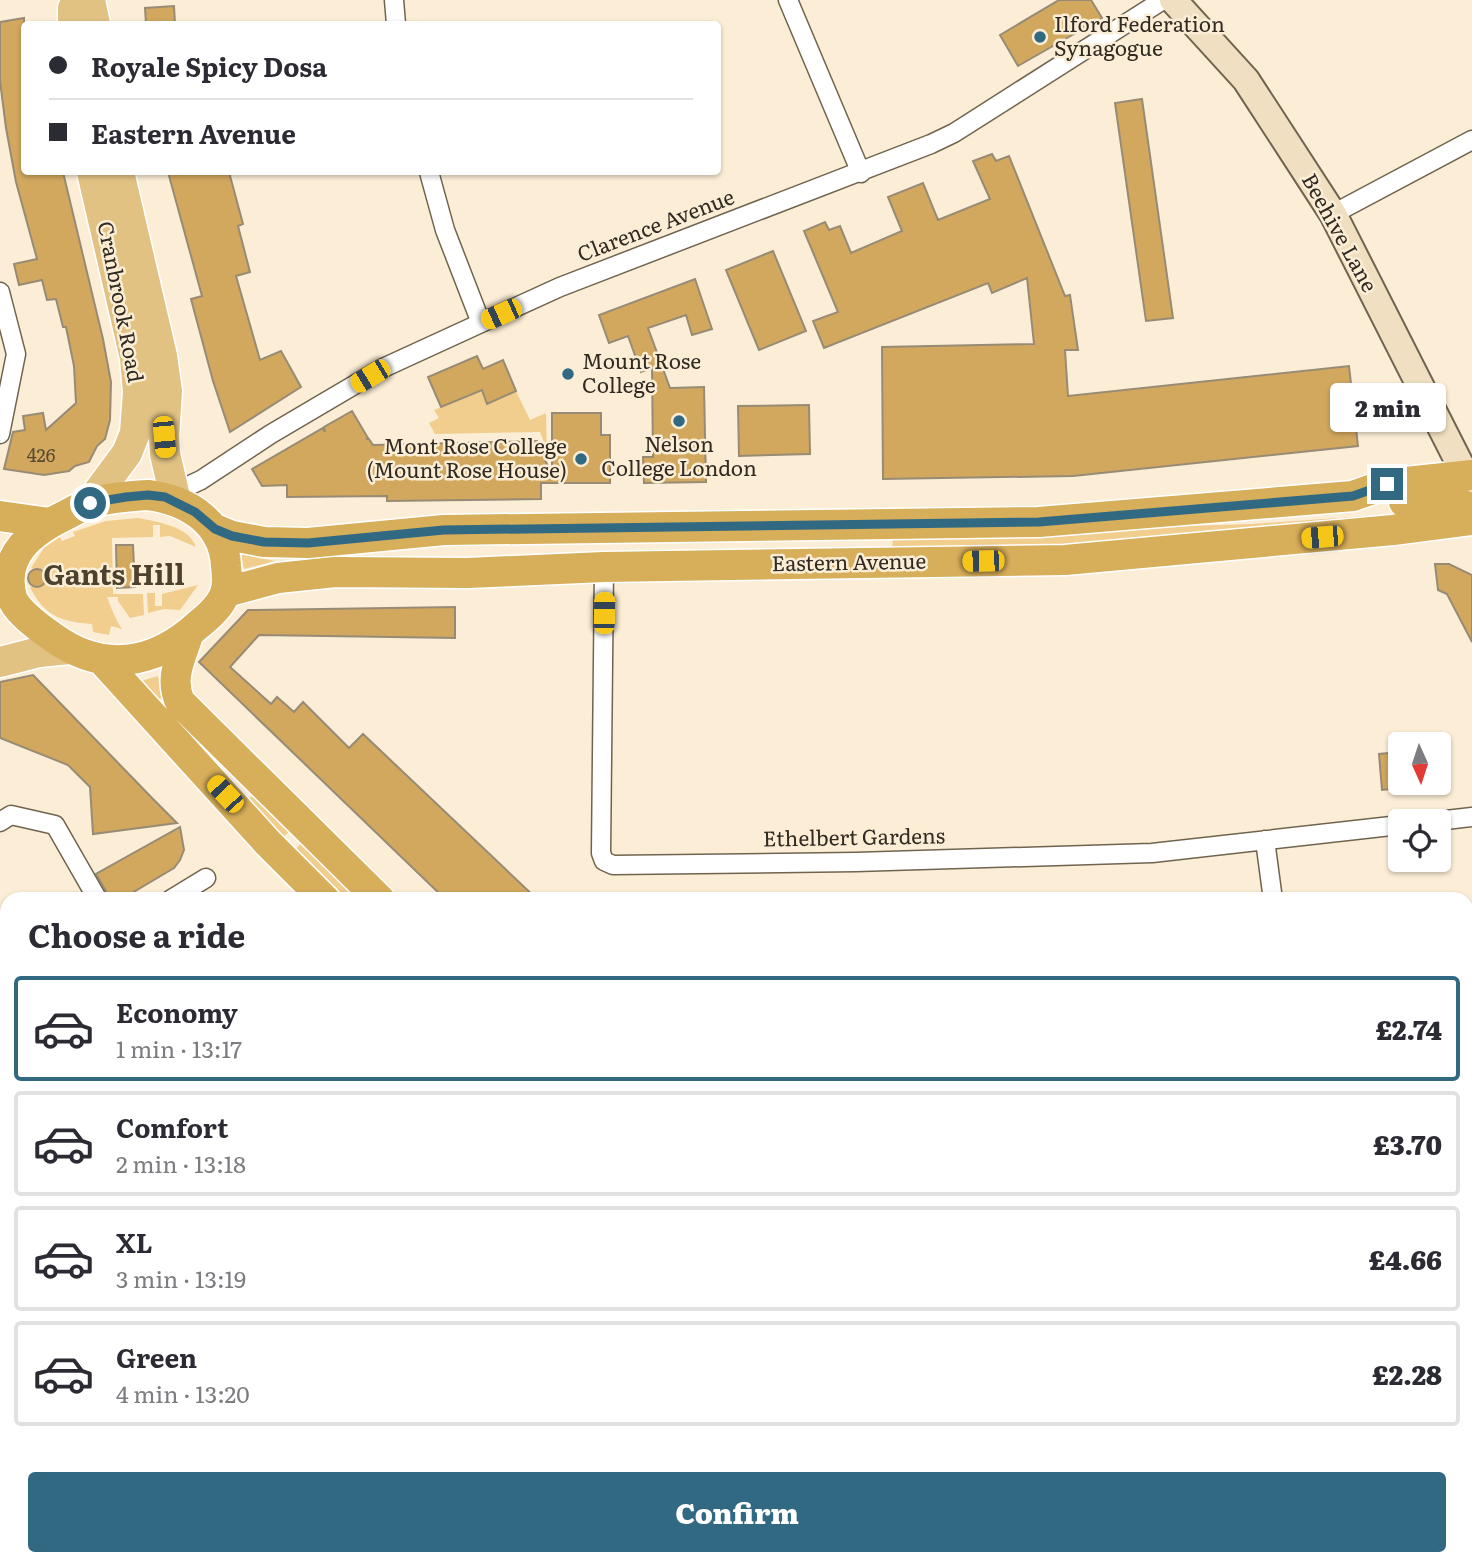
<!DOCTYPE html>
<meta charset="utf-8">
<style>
body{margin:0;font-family:Literata,serif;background:#f2f2f3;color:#2b2b33;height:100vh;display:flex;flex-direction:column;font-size:26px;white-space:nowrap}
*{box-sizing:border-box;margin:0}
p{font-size:23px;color:#7c7c81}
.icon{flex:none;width:38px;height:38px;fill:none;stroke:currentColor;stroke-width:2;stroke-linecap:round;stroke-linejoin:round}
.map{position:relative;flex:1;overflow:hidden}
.drawer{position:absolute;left:0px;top:892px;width:1474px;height:674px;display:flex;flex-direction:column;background:#fff;border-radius:21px 21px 0 0;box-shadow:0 2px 5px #0004}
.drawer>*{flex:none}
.top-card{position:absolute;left:21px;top:21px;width:700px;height:154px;border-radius:7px;box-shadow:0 2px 5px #0004;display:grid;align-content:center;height:154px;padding:0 28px;background:#fff}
.needle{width:46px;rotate:177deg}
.controls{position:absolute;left:1388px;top:732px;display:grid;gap:14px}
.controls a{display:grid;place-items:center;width:63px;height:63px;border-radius:7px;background:#fff;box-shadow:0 2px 5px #0004;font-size:35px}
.end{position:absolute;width:32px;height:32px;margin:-16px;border:9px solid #316983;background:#fff;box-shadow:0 0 0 4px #fff}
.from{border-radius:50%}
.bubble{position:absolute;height:49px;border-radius:7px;background:#fff;box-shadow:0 2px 5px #0004;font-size:23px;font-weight:800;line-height:49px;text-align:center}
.car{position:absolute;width:21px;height:42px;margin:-21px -10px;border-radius:9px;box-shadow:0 0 5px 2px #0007;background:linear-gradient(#f5c518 24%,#345 0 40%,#f5c518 0 76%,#345 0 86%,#f5c518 0)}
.top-card b{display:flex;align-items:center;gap:24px;height:66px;font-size:26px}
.top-card b+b{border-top:2px solid #e1e1e2}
.top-card i{width:18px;height:18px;background:#2b2b33}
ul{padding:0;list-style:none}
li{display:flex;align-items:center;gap:21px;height:105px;margin:0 14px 10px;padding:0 14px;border:4px solid #e1e1e2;border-radius:7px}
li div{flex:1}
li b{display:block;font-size:26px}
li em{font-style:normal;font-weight:800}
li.active{border-color:#316983}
li>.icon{width:63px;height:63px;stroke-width:1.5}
h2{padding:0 28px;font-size:32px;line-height:84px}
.button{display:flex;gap:14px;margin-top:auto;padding:14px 28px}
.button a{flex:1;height:80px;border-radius:7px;background:#316983;color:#fff;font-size:28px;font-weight:800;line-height:80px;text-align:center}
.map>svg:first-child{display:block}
.green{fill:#f1cd8e}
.building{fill:#d2a85e;stroke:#988b75;stroke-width:2}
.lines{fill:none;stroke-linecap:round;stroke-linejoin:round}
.minor-casing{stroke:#70644f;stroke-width:21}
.secondary-casing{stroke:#70644f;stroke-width:30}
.primary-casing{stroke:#fff;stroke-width:33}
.trunk-casing{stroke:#fff;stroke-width:33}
.minor{stroke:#fff;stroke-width:18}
.secondary{stroke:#f0e0c1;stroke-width:26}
.primary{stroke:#e1c283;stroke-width:30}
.trunk{stroke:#d7ae5a;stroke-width:30}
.route{stroke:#316983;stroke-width:9}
.poi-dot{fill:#316983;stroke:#fceed6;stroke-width:2.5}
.labels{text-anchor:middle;stroke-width:5;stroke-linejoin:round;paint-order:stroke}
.number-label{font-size:18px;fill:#584a30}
.poi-label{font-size:21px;fill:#302a21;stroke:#fceed6;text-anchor:start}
.street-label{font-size:21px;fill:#302a21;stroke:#fceed6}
.district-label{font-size:28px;font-weight:bold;fill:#4c412d;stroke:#fceed6}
</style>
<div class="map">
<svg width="1472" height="1566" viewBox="0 0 1472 1566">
<rect width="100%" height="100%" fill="#fceed6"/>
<path class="green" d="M482,390L488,403L516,391L530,420L546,413L547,450L540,432L435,434L429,423L439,418L434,410Z
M1367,516V522L1068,550L892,551L893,535L1251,524Z
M138,518C158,522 189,526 196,547L170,536L160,537V525H153V537L112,538L113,594H143L144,615L130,618L118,601V597H107C111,608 115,618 122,629L111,626L109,635L93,632L92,624C62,622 44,616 30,587L43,584L45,575L41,571L31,568L44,548L60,537L62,541L75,536L73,532L106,521Z
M241,554L275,561L244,569Z
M198,585L180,610L164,609L148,613L147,593H155V606H162V594Z
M158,676L160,691L163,697L156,702L138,682Z
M254,794L291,830L281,839L246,801Z
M305,840L365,899H340L292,852Z"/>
<path class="building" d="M1059,0H1091L1102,18L1018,66L1000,35Z
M174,6L175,24H146L145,8Z
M24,18V172H63L103,339L111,382L110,420L105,439L97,446L89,462L75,466L69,471L44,475L4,469L13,432L25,430L23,416L43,413L46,430L76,403L74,366L66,327H63L56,299L47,300L42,280L19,285L14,264L37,259L16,182L6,128L0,81V22Z
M1142,99L1173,318L1146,321L1115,103Z
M992,154L996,161L1009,156L1065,296L1070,295L1078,350H1065L1068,396L1349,366L1358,446L1073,476L883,479L882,347L1034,344L1027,278L992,293L988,283L824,348L813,321L838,312L804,231L825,222L829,230L840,226L851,253L902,231L888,197L923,183L938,220L990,199L973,161Z
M168,172H229L243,224L238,226L250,272L236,276L260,360L281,351L301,387L230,432L213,381L191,299L202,296Z
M773,251L806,331L759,350L726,270Z
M695,279L712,329L692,335L686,315L648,328L670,388L704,387L706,482L644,483L643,457H653L652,368L641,372L628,336L609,343L599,315Z
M477,356L483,369L503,360L516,391L487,404L482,390L441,407L428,377Z
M809,405L810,454L739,456L738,406Z
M352,411L368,438L366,439H369L373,445L537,441L552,476V413H601V435H610V483H541V499L387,501V496L287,497V485L262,486L252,469L323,428L325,432L324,427Z
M116,545H133L135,587L117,588Z
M1435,564H1449L1472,575V642L1447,594L1438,590Z
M28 578a9 9 0 1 1 18 0a9 9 0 1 1-18 0Z
M455,607V638L259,635L230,667L271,704L277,697L294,712L303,702L349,748L363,734L538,900H446L199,662L248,610Z
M33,675L153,799L177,823L93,834L90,787L68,765L0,738V682Z
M1400,752V788L1382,790L1379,754Z
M180,827L184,850L180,860L174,868L120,900H111L96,874Z"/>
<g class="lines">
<g class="minor-casing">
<path id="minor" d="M394,0L396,24
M788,0L861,173
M429,172L445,230L481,323
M1333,214L1472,140
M0,292L16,354L0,434
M167,496L201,480L271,434L383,368L481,323L560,287L931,144L954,133L1163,0
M604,567L601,853L604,861L613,865L856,862L1152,853L1400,825
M1437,821L1472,817
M0,822L11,815L55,825L98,900
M1265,840L1273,900
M170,900L206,878
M0,1001L7,997
M1466,1208L1472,1206
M229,1559L235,1566
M157,1566L166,1559
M586,1566L594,1559"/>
</g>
<g class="secondary-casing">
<path id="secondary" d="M1173,0L1246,80L1333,214L1472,488"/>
</g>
<g class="primary-casing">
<path id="primary" d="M90,0L95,24
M73,24V8L78,0
M119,172L162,356L167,391L164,437L165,454L176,501
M90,503L127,453L135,433L138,392L135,358L92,172
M0,662L39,652L69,649"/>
</g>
<g class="trunk-casing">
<path id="trunk" d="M148,495C188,500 224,523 226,566C227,574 228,585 225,593C221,606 208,617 198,625C154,665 103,673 54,638C40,628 18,613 12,598C0,554 33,531 66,515C74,511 82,506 90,503C108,498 129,496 148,495Z
M1404,502C1428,500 1451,495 1472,510
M0,516L50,523
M215,529L232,536L264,542L308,543L444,530L1039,522L1353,496L1387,484L1472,475
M226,592L278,578L335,572L467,573L604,567L1065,560L1393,530L1472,520
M188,635C181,659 169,677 180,702L380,900
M102,660L268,843L325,900
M1044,1559L1052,1566
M1102,1559L1111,1566"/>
</g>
<use href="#minor" class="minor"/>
<use href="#secondary" class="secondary"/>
<use href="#primary" class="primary"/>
<use href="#trunk" class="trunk"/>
</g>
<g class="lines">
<path class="route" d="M90,503L126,497L148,495L165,497L195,512L215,529L232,536L264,542L308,543L444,530L1039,522L1353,496L1387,484"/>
</g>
<g class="poi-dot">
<circle cx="1040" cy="37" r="7"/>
<circle cx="568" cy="374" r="7"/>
<circle cx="679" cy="421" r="7"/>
<circle cx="581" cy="459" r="7"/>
</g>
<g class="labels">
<g class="number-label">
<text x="41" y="462">426</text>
</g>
<g class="poi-label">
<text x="1054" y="32">Ilford Federation<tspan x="1054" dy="24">Synagogue</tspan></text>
<text x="582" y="369">Mount Rose<tspan x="582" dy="24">College</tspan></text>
<text x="679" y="452" text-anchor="middle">Nelson<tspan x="679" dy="24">College London</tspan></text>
<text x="567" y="454" text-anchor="end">Mont Rose College<tspan x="567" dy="24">(Mount Rose House)</tspan></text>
</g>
<g class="street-label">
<text transform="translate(656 226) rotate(-21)" y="7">Clarence Avenue</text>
<text transform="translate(1339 233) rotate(61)" y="7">Beehive Lane</text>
<text transform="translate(120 302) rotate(79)" y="7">Cranbrook Road</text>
<text transform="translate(849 563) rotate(-1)" y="7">Eastern Avenue</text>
<text transform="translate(854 838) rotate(-1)" y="7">Ethelbert Gardens</text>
</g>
<g class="district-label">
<text x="114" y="585">Gants Hill</text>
</g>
</g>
</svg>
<div class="controls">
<a><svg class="needle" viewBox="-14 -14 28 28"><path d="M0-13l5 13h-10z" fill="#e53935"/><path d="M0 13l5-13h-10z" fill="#7c7c81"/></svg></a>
<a><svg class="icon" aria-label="locate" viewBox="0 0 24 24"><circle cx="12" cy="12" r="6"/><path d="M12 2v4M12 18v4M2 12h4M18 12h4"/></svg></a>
</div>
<i class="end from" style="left:90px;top:503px"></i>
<i class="end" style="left:1387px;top:484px"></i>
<div class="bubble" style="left:1330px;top:383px;width:116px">2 min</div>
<i class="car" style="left:501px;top:314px;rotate:246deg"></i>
<i class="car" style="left:370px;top:376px;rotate:239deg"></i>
<i class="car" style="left:164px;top:437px;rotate:175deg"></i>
<i class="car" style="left:1322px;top:537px;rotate:265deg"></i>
<i class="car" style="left:983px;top:561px;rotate:269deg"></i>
<i class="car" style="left:604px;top:613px;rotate:1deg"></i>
<i class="car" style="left:225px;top:794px;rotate:317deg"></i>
<div class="top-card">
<b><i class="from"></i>Royale Spicy Dosa</b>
<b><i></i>Eastern Avenue</b>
</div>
<section class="drawer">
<h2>Choose a ride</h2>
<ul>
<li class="active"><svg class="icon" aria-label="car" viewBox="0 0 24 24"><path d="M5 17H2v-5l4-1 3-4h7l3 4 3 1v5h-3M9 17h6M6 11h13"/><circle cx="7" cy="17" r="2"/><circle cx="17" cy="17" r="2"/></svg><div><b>Economy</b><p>1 min · 13:17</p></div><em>£2.74</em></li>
<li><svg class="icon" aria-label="car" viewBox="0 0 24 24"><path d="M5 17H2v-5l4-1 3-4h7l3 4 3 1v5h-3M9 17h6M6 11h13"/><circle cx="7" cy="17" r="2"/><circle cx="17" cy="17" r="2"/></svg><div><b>Comfort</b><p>2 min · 13:18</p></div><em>£3.70</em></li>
<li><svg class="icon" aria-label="car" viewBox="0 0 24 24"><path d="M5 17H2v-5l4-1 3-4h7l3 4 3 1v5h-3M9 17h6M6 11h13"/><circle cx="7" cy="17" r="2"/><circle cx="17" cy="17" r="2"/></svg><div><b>XL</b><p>3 min · 13:19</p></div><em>£4.66</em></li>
<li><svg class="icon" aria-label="car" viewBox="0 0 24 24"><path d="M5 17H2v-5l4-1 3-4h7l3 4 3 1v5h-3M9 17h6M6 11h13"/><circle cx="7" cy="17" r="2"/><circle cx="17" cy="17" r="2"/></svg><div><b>Green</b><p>4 min · 13:20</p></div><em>£2.28</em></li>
</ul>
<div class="button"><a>Confirm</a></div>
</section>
</div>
